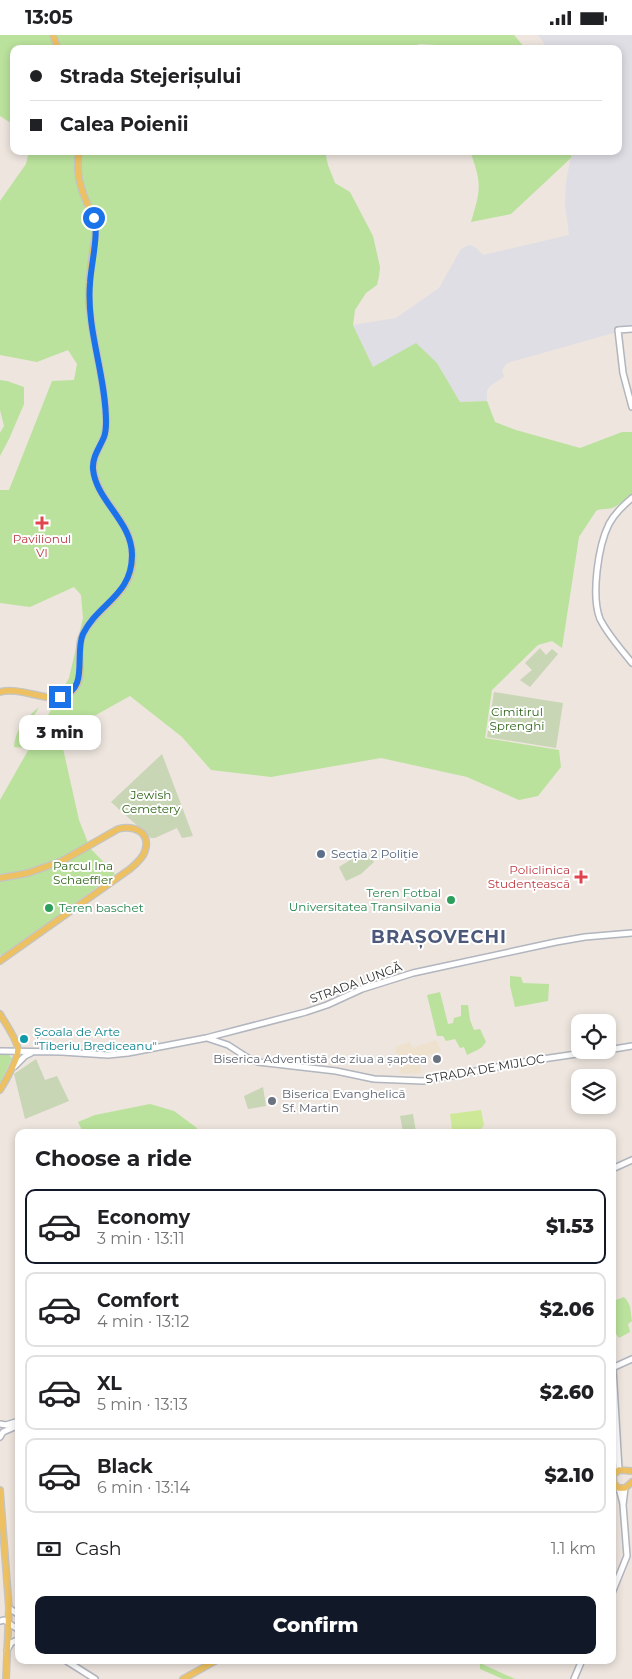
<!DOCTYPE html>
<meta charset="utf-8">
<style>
body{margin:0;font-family:Montserrat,sans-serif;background:#f2f2f2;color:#202124;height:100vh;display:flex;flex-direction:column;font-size:19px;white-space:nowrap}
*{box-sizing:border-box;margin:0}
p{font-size:16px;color:#757577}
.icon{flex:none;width:28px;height:28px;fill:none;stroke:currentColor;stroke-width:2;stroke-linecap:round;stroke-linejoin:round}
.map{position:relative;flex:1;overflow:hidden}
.details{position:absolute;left:15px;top:1094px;width:601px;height:535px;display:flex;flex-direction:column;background:#fff;border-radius:10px;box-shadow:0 2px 8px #0003}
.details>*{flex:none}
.guide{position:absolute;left:10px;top:10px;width:612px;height:110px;border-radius:10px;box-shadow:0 2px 8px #0003;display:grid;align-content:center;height:110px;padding:0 20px;background:#fff}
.fabs{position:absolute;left:571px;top:979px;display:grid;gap:10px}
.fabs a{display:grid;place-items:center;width:45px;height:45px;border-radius:10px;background:#fff;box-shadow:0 2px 8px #0003;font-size:25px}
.end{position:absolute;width:22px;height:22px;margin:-11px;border:6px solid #1a73e8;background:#fff;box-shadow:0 0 0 2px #fff}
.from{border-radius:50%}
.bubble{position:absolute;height:35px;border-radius:10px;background:#fff;box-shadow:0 2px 8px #0003;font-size:16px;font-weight:800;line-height:35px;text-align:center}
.guide b{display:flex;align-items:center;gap:18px;height:48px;font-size:19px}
.guide b+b{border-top:1px solid #e0e0e0}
.guide i{width:12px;height:12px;background:#202124}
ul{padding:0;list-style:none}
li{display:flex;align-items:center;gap:15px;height:75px;margin:0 10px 8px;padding:0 10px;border:2px solid #e0e0e0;border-radius:10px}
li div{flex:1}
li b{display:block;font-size:19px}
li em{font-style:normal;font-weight:800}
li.on{border-color:#111827}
li>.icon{width:45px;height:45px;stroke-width:1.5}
h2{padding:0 20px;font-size:22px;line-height:60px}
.pay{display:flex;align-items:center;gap:12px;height:55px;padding:0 20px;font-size:19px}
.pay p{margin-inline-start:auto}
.primary-button{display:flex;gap:10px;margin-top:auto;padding:10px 20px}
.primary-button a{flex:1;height:58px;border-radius:10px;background:#111827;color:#fff;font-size:20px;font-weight:800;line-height:58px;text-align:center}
.status{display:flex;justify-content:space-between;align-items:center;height:35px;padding:0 25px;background:#fff;direction:ltr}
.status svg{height:14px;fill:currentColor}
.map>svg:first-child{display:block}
.industrial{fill:#dfdee5}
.education{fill:#eee1ce}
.green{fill:#bae29c}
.cemetery{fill:#c8d6b5}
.pitch{fill:#cde998}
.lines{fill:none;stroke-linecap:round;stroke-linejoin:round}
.secondary-casing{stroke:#b1b5be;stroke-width:8}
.primary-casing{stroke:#c4c4c4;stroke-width:8}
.secondary{stroke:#fff;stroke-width:5}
.primary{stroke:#edc162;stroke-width:5.5}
.route{stroke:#1a73e8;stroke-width:6}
.health-dot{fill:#e0444e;stroke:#fff;stroke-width:2}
.service-dot{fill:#5c6f8a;stroke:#fff;stroke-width:2}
.leisure-dot{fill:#2e9e5b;stroke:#fff;stroke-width:2}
.culture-dot{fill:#0f9aa8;stroke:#fff;stroke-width:2}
.worship-dot{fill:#6b7280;stroke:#fff;stroke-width:2}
.labels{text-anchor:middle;stroke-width:4;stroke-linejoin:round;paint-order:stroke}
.health-label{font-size:12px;fill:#be3a42;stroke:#fff}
.park-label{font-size:12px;fill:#32671c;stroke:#fff}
.service-label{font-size:12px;fill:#4e5e75;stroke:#fff;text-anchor:start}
.leisure-label{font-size:12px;fill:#27864d;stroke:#fff;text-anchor:end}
.street-label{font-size:12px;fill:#2b2b2b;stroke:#fff}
.culture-label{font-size:12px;fill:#0d838f;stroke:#fff;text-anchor:start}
.worship-label{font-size:12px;fill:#5b616d;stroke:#fff;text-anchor:end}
.district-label{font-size:18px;font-weight:bold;letter-spacing:1px;fill:#4c597b;stroke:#fff}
</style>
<div class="status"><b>13:05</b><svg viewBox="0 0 49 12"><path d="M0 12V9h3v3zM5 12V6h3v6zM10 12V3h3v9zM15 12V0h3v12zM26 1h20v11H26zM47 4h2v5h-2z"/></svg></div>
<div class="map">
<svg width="632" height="1644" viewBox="0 0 632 1644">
<rect width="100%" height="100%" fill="#ede5de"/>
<path class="industrial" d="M538,0H632V296L617,297L507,328L502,335L504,342L490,351L487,355V366L460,367L437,328L373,332L353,290L396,283L439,253L461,214L469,210L475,212L483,220L569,200L565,169L566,147L572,116H619V14H548Z"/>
<path class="education" d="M436,1005L441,1016L418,1024L422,1038L401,1039L395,1012L409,1007L413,1013Z"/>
<path class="green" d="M0,0H514L526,14H452L436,10L420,9L407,14H14V90L0,81Z
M29,116H325L328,130L335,148L350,157L373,201L380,232L379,241L377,250L366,258L355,275L353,290L373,332L416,308L437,328L460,367L487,366L495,387L516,395L580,413L622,397H632V459C626,463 619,471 612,473C606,475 601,473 596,476L579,502L562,613L552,606L538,610L492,655L485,703L559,715L561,732L538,761L519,765L467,742L381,723L271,742L211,735L182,702L130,661L60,700L79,785L90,813L115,839L52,885L44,894L40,893L3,920H0V765L69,643L83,583L81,560L74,552L30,572L0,568V455H9L52,346L74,345L77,329L68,315L37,327L0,320V166L26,129Z
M470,116H572L571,123L511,179L471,187C481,154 482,149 470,116Z
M0,345L7,346L24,352V369L9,404L0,421V398L4,391L0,375Z
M39,672L28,691L24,713L14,712C16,693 25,684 39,672Z
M510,941L521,942L523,948L549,949L548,966L515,972L510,951Z
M440,957L448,989L453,988L454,983L461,981V970H468L470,985L474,995L480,994L486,1007L481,1013L467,1020L464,1012L460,1013L455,1004L446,1006L443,1001H437L427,960Z
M0,1018H7L12,1023L0,1048Z
M150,1069L174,1076L197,1093L196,1097H83L78,1087L95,1080Z
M624,1262C632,1271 630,1274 632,1286L628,1289L630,1297L619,1303L616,1299L613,1300V1266Z
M480,1629H482L515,1644H503L480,1634Z"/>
<path class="cemetery" d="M540,613L546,620L552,614L558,619L530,652L520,645L532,635L525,628Z
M494,657L563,668L556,713L487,702Z
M162,719L193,801L182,803L177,793L155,803H151L111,767Z
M364,816L374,827L361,839L346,846L339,832Z
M36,1024L45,1045L57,1041L69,1066L25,1084L14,1039Z
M263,1052L266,1071L248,1074L244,1061Z
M413,1079L416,1097H403L400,1081Z"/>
<path class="pitch" d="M481,1075L484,1090L480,1095L458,1098L452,1095L450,1079Z"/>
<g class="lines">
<g class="secondary-casing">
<path id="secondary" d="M632,294L618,295L623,338L632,372
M632,463C623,471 615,478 609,489C598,511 591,561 600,584C608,600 621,614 632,628
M207,1003L228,1010L248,1023L258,1027L336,1036L374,1044L423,1046L529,1026L604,1015
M608,1015L632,1011
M0,1016L62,1017L108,1020L128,1018L206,1003L306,977L327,970L362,954L413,938L556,907L585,902L632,898
M15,1031L25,1021L31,1018
M612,1134L632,1125
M612,1333L632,1324
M613,1333L619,1435
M0,1389L6,1390L19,1386
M0,1402L3,1397L19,1390
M619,1453L623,1469
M612,1558L627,1521L623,1470L625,1453
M9,1573L19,1580
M0,1586L4,1585L19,1595
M7,1615L11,1608L19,1604
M65,1625L95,1644
M574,1644L582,1625"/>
</g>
<g class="primary-casing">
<path id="primary" d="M53,0L58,14
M0,657C21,651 49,669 67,660C88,649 76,622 81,604C91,575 128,563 132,530C137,487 101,473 94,438C91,424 99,415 104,402C106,395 107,387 106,380C104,342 92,305 89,268C88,250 91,232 93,215C94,206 97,197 95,189C94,181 90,174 87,168C79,150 76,135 79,116
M0,843L28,838L62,826L118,794C133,790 151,796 145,816C143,823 136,829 130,834L0,926
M0,979C5,988 18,1006 18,1015C18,1024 5,1047 0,1055
M612,1441L619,1435L632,1436
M613,1441L614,1449L619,1453H625L632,1447
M0,1455L9,1573L6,1644
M183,1644L217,1625"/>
</g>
<use href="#secondary" class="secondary"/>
<use href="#primary" class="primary"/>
</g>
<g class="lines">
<path class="route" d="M60,662C90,655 74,619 83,599C98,568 132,561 132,520C132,486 96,466 93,434C92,422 100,412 104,402C106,397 106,392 106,387C106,340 86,295 90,248C91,230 99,199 94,183"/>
</g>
<g class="health-dot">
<path d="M39.5 480.5h5v5h5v5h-5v5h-5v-5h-5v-5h5z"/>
<path d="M578.5 834.5h5v5h5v5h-5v5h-5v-5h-5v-5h5z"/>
</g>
<circle class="service-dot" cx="321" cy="819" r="5"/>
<g class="leisure-dot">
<circle cx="451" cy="865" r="5"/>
<circle cx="49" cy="873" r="5"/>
</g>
<circle class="culture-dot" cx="24" cy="1004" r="5"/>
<g class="worship-dot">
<circle cx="437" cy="1024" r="5"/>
<circle cx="272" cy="1066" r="5"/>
</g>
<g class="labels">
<g class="health-label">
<text x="42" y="508">Pavilionul<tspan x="42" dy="14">VI</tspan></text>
<text x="570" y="839" text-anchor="end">Policlinica<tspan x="570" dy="14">Studențească</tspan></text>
</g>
<g class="park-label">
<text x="517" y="681">Cimitirul<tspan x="517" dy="14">Șprenghi</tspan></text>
<text x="151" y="764">Jewish<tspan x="151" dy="14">Cemetery</tspan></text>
<text x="83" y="835">Parcul Ina<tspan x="83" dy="14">Schaeffler</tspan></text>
</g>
<g class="service-label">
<text x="331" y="823">Secția 2 Poliție</text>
</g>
<g class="leisure-label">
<text x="441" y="862">Teren Fotbal<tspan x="441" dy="14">Universitatea Transilvania</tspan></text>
<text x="59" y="877" text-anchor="start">Teren baschet</text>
</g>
<g class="street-label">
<text transform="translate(356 948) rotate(-20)" y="4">STRADA LUNGĂ</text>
<text transform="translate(485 1034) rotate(-10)" y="4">STRADA DE MIJLOC</text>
</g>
<g class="culture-label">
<text x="34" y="1001">Școala de Arte<tspan x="34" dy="14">"Tiberiu Brediceanu"</tspan></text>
</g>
<g class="worship-label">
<text x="427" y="1028">Biserica Adventistă de ziua a șaptea</text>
<text x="282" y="1063" text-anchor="start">Biserica Evanghelică<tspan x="282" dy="14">Sf. Martin</tspan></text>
</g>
<g class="district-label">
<text x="439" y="908">BRAȘOVECHI</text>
</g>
</g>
</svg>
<div class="fabs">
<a><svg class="icon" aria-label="locate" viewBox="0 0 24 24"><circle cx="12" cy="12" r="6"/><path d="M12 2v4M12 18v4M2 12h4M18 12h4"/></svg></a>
<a><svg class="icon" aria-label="layers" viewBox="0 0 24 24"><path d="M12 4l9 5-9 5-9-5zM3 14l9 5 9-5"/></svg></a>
</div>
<i class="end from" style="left:94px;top:183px"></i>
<i class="end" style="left:60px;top:662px"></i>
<div class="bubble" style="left:19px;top:680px;width:82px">3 min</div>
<div class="guide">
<b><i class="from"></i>Strada Stejerișului</b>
<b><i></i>Calea Poienii</b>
</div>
<section class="details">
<h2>Choose a ride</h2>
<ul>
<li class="on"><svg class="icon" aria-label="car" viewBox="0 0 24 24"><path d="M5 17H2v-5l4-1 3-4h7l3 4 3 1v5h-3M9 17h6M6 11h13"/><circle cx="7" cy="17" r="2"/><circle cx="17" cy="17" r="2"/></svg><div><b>Economy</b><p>3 min · 13:11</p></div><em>$1.53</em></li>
<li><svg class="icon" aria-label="car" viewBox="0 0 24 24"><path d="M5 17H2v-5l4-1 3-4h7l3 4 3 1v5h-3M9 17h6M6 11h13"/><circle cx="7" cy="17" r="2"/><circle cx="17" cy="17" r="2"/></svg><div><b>Comfort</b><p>4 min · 13:12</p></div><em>$2.06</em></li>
<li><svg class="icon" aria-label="car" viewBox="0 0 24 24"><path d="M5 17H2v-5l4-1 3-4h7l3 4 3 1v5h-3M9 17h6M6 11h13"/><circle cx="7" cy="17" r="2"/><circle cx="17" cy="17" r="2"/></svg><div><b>XL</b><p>5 min · 13:13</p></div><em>$2.60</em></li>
<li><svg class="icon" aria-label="car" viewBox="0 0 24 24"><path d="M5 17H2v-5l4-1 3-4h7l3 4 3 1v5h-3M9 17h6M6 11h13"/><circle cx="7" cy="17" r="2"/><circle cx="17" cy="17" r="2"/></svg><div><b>Black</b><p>6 min · 13:14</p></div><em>$2.10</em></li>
</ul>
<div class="pay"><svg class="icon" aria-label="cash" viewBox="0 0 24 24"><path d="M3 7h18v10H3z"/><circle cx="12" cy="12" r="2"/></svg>Cash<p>1.1 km</p></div>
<div class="primary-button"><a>Confirm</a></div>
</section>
</div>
